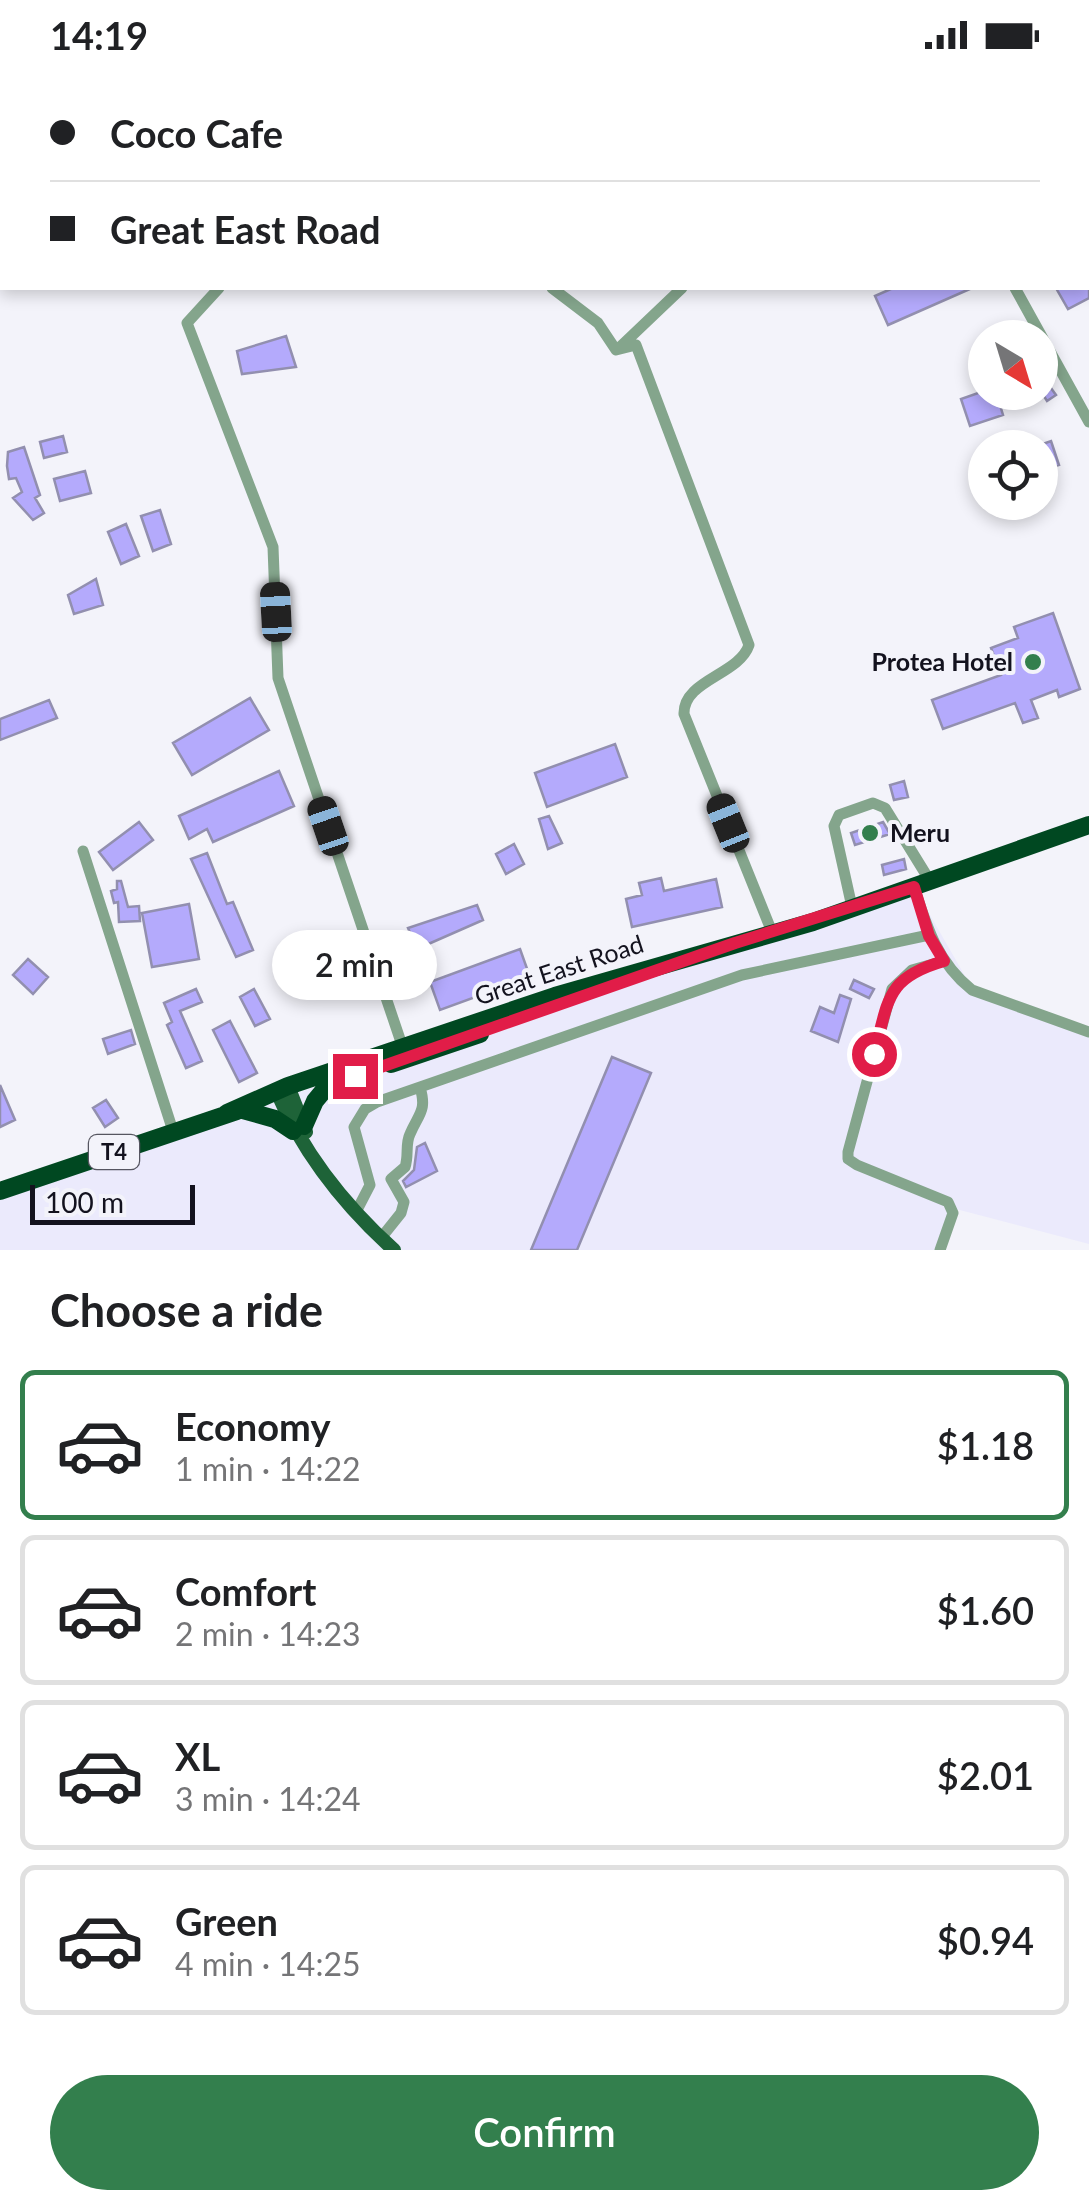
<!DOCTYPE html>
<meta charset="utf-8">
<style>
body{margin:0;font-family:Lato,sans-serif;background:#f6f6f6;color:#202124;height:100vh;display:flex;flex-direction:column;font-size:38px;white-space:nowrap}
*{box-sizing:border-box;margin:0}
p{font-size:32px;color:#757577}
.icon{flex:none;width:55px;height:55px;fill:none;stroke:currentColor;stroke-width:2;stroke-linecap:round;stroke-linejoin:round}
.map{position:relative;height:1180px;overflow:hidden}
.side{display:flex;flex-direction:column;background:#fff;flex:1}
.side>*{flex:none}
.hud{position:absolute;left:0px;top:0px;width:1090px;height:220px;box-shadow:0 5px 15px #0003;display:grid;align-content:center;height:220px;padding:0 50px;background:#fff}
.needle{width:65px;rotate:142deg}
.buttons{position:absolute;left:968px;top:250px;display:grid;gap:20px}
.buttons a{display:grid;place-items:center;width:90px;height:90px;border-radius:50%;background:#fff;box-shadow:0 5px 15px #0003;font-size:50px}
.scale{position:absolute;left:30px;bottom:25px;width:165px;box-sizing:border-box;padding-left:10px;border:5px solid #13121e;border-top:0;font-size:28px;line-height:35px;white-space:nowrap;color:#13121e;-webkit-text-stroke:8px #f3f3fa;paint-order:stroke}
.end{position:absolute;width:45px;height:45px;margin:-22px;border:12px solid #e11d48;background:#fff;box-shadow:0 0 0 5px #fff}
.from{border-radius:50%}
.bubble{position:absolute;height:70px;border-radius:35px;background:#fff;box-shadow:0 5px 15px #0003;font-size:32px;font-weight:600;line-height:70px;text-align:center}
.car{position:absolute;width:30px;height:60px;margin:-30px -15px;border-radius:12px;box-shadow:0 0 8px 2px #0007;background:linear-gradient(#222 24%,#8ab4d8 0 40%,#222 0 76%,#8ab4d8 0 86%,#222 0)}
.hud b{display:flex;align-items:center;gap:35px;height:95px;font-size:38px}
.hud b+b{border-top:2px solid #e0e0e0}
.hud i{width:25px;height:25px;background:#202124}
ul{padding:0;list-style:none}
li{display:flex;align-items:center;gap:30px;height:150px;margin:0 20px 15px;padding:0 30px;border:5px solid #e0e0e0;border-radius:15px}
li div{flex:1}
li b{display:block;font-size:38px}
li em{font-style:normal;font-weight:600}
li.on{border-color:#337f4d}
li>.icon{width:90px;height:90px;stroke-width:1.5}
h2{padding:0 50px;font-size:45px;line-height:120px}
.button{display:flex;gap:20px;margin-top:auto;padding:20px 50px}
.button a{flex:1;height:115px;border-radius:60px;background:#337f4d;color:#fff;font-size:40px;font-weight:600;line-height:115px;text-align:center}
.status{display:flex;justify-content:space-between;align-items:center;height:70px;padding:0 50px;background:#fff;direction:ltr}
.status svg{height:28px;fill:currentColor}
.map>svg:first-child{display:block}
.built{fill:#ebeafc}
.building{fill:#b4aafc;stroke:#928faf;stroke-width:2.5}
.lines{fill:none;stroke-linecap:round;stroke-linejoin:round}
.minor{stroke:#84a58c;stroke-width:11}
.major{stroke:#1e6338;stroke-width:14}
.highway{stroke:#004821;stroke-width:18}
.route{stroke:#e11d48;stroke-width:12}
.poi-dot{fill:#337f4d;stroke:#f3f3fa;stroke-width:4}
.labels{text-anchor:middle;stroke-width:8;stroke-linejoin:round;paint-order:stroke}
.shield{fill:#f3f3fa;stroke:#565660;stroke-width:2.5}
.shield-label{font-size:22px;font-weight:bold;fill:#13121e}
.poi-label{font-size:25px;font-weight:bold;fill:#13121e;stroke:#f3f3fa;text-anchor:end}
.street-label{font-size:25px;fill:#13121e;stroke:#f3f3fa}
</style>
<div class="status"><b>14:19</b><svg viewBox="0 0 49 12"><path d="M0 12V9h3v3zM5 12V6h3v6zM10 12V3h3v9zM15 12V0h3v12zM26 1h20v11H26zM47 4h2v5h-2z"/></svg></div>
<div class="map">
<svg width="1089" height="1180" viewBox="0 0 1089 1180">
<rect width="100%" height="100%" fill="#f3f3fa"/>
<path class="built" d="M914,817L973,920L1089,962V1174L952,1138L936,1180H0V1122Z"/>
<path class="building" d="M893,218H972L888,255L875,226Z
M1056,218H1089V228L1068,239Z
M286,266L296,297L242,304L237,281Z
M1040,303L1056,325L1047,331L1040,320Z
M981,322H996L1003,345L970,356L961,329Z
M63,366L67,382L44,388L40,372Z
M1051,371L1059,395L1040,401V375Z
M24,377L40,425L35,428L44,443L33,450L13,428L22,422L16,408L9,409L7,396L8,382Z
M85,401L91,423L60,431L54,409Z
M160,440L171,474L153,481L141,446Z
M126,454L139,486L121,494L108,462Z
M96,509L103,535L74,544L68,525Z
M1053,543L1080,619L1059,627L1057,620L1031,630L1038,648L1023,653L1015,633L943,659L932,630L1001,605L991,578L1018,568L1014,557Z
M250,628L269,660L192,705L173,673Z
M49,630L57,648L0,670V649Z
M615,674L627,707L547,737L535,703Z
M279,701L294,736L213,772L207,759L189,769L179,746Z
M904,711L908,727L894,730L890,715Z
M549,746L562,773L548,779L539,749Z
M139,752L153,770L113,800L99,782Z
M883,752L890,764L855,775L851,763Z
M514,774L524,794L506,804L496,784Z
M207,783L227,834L233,832L253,880L236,887L191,789Z
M904,789L906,799L884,805L882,795Z
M661,808L664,821L716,809L722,837L632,857L626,829L642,825L639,813Z
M117,811H121L128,837L139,836L140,851L119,852L118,832L114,833L111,821L117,819Z
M189,834L199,889L152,897L142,843Z
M477,835L483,850L417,879L408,858Z
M520,879L530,907L440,940L430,912Z
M28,889L48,907L33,924L13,905Z
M854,910L874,919L869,928L850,919Z
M196,919L202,932L180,941L202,991L186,998L167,955L172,952L164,933Z
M254,919L270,949L255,956L240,927Z
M840,925L851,929L838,972L811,961L820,937L834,943Z
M230,951L257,1003L239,1012L213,960Z
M131,960L135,974L108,984L103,969Z
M612,987L651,1003L577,1180H531Z
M0,1015L15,1050L0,1057Z
M106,1030L118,1048L105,1057L93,1038Z
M425,1073L437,1101L406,1117L403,1111L414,1100L417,1077Z"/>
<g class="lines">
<path class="minor" d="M809,0L810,2
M910,0L911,2
M847,2L852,0
M219,218L187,253L273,477L278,608L404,981
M552,218L598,253L616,280
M1015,218L1089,352
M619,278L682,218
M616,280L636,275L749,575C739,605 683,610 684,644L772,862
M83,781L173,1061
M914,817C927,858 938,893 972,920L1089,962
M852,837L834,756L839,745L873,733L885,738L930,811
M356,1142L370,1115L354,1057L365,1039L377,1032L742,905L929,865
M381,1168L401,1143L404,1132L391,1109L405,1097C409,1086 405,1074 410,1064C419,1043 427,1041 420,1017
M940,1180L953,1143L948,1132L857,1095L848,1089V1082L892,919L912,900L944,891"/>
<path class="major" d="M288,1016L306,1062
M276,1020C302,1081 345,1136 394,1180"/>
<path class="highway" d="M391,994L480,964
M243,1040L275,1049L293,1061
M227,1043L288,1016L555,926L813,852L1089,755
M304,1056L315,1031L329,1014
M0,1121L237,1041"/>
</g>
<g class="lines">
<path class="route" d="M355,1006L735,873L914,817L929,866L944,891C885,908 889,930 874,984"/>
</g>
<g class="poi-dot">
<circle cx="1033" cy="592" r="10"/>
<circle cx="870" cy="763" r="10"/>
</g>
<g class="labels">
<rect class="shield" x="89" y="1065" width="50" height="34" rx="8"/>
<g class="shield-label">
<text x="114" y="1090">T4</text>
</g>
<g class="poi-label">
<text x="1013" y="601">Protea Hotel</text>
<text x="890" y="772" text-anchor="start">Meru</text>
</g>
<g class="street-label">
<text transform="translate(559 900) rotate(-18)" y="9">Great East Road</text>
</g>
</g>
</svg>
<div class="buttons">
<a><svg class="needle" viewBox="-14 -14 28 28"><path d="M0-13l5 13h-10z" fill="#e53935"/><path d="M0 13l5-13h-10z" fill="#757577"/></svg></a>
<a><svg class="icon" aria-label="locate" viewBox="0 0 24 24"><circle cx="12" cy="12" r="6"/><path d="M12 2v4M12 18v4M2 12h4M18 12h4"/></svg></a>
</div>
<div class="scale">100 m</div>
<i class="end from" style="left:874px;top:984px"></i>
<i class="end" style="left:355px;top:1006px"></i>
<div class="bubble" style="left:272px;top:860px;width:165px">2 min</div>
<i class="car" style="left:276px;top:542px;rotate:357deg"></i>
<i class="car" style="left:728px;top:753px;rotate:338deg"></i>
<i class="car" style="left:328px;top:756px;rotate:341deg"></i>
<div class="hud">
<b><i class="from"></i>Coco Cafe</b>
<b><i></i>Great East Road</b>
</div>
</div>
<section class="side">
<h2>Choose a ride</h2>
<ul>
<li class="on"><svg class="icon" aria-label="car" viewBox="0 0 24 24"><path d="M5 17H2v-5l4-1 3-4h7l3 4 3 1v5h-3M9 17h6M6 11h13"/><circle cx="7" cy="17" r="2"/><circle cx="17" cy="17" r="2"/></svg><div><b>Economy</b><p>1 min · 14:22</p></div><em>$1.18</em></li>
<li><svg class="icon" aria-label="car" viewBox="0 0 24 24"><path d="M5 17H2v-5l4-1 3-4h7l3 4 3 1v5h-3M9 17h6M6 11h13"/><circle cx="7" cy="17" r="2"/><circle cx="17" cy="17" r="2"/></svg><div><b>Comfort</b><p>2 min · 14:23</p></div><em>$1.60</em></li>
<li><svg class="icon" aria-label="car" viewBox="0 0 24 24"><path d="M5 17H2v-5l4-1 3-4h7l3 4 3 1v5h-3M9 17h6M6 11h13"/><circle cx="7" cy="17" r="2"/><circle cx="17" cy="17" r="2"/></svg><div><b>XL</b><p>3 min · 14:24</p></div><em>$2.01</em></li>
<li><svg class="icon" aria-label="car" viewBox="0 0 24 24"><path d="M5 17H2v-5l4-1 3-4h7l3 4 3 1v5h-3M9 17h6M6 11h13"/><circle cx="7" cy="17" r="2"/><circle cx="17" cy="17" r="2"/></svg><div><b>Green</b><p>4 min · 14:25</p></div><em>$0.94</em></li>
</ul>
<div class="button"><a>Confirm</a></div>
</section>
